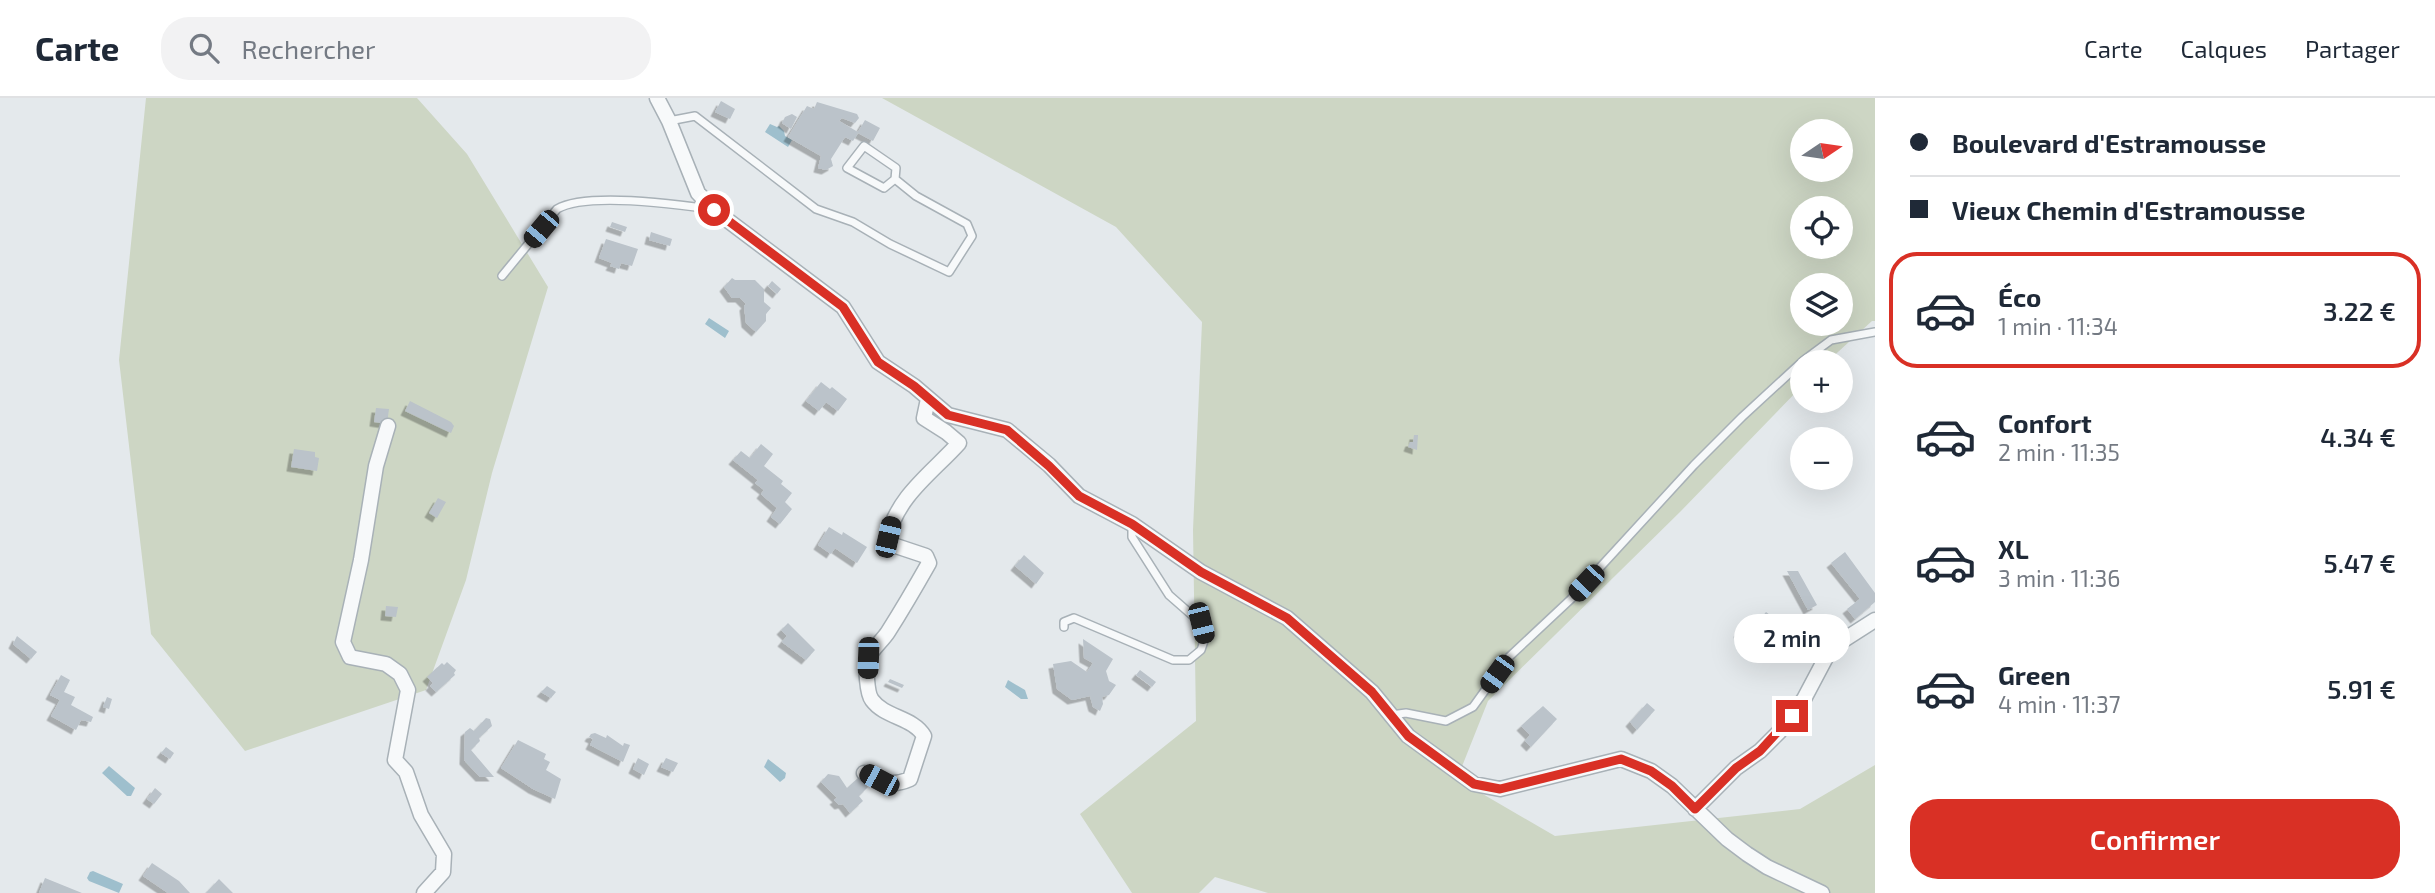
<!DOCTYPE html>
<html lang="fr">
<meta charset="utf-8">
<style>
body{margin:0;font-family:"Exo 2",sans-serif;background:#f2f2f3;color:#1f2937;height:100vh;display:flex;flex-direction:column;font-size:26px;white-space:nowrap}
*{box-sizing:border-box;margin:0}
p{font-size:23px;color:#747a83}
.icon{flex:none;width:38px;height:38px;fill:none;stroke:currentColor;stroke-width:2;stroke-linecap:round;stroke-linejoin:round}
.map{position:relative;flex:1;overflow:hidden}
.details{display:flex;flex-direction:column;background:#fff;width:560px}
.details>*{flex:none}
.top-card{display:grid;align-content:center;height:154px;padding:0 35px;background:#fff}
.needle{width:46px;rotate:77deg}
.buttons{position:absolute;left:1790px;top:21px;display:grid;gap:14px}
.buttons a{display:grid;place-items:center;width:63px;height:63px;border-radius:50%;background:#fff;box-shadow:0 7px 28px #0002;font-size:35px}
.end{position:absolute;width:32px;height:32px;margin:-16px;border:9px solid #d93025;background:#fff;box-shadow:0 0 0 4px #fff}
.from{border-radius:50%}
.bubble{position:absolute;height:49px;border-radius:24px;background:#fff;box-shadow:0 7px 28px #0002;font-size:23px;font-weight:600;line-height:49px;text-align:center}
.car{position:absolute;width:21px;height:42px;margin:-21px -10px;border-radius:9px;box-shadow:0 0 5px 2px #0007;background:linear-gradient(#222 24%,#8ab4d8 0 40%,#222 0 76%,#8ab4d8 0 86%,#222 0)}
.top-card b{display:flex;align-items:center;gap:24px;height:66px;font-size:26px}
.top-card b+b{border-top:2px solid #e0e1e3}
.top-card i{width:18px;height:18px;background:#1f2937}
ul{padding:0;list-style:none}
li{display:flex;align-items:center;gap:21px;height:116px;margin:0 14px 10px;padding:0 21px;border:4px solid transparent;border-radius:28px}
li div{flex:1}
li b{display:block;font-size:26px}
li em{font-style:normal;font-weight:600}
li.active{border-color:#d93025}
li>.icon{width:63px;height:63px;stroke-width:1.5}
.primary-button{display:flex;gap:14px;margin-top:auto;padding:14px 35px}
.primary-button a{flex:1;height:80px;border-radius:28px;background:#d93025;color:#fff;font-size:28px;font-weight:600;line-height:80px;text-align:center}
header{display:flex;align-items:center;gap:42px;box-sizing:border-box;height:98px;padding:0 35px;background:#fff;border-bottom:2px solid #e0e1e3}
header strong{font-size:33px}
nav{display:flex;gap:38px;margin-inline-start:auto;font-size:24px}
.search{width:490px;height:63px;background:#f2f2f3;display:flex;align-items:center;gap:18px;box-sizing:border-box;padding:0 24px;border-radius:28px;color:#747a83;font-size:26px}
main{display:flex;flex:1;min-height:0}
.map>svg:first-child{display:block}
.green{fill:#cdd6c4;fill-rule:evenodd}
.water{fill:#9ebfcd}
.building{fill:#bbc3ca;filter:url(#shadow)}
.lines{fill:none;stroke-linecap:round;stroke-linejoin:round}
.lane-casing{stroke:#a8b1b7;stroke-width:10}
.street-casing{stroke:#a8b1b7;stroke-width:17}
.lane{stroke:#f7f9fa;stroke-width:7}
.street{stroke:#f7f9fa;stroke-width:14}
.route{stroke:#d93025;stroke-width:9}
</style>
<header>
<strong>Carte</strong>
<div class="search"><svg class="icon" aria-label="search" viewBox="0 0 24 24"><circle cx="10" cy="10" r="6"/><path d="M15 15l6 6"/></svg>Rechercher</div>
<nav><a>Carte</a><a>Calques</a><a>Partager</a></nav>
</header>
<main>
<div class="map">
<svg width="1875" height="795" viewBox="0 0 1875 795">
<defs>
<filter id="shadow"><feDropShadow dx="-4.5" dy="4.5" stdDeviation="0" flood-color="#0004"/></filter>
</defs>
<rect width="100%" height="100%" fill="#e4e9ec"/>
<path class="green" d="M146,0H417L467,56L548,189L492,375L466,482L426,592L245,653L151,536L119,262Z
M882,0H1875V223H1872L1827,264H1802V288L1681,413L1488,603L1457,681L1555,738L1800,711L1875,667V795H1268L1215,779L1199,795H1132L1080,716L1196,623L1193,432L1202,224L1116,129ZM1802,33H1841V72H1802ZM1802,110H1841V149H1802ZM1802,187H1841V226H1802Z"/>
<path class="water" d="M770,26L777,29L779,28L784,33L785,38L792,42L788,49L765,34Z
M709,220L729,233L725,240L705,226Z
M1008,582L1025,592L1028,601H1021L1005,589Z
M768,661L786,675L785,680L780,684L764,669Z
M109,668L135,690L131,698H127L102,675Z
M93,773L123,786L119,795L89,783L87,780L90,774Z"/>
<path class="building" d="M721,3L735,11L730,21L715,14Z
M817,4L857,16L859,20L855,25L842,20L839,23L858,34L865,22L880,30L873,43L858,35L853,43L845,39L831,61L833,68L826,72L818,70L821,58L788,39L807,8L814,11Z
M792,16L797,19L791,31L782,25L785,19Z
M612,124L627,129L625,134L610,129Z
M651,134L672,141L670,148L649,142Z
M606,141L638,151L632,168L621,165L619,171L610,168L612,165L599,160Z
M732,180L735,182H755L764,191V204L771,210L766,216V223L756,234L746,225L744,208L746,206L740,200H732L724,189Z
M772,183L781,191L777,196L768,188Z
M821,284L830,291L832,289L847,301L838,313L826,304L819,313L806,303Z
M410,303L451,324L454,328L451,335L405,313Z
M376,310L389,311L387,326L374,324Z
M1414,337H1418L1417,352L1408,349L1410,344H1413Z
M761,346L773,356L764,368L783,383L781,386L792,395L785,404L792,411L780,426L771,419L777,410L761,396L764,392L755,385L758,382L733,362L741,353L750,360Z
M294,351L315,354V359L319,360L317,373L291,369Z
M438,400L446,404L437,420L429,415Z
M829,429L842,437L843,434L867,449L857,465L835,450L831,456L818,447Z
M1845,454L1875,495V504L1855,521L1847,511L1860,501L1831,465Z
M1024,457L1044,475L1036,486L1015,468Z
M1787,473H1798L1817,507L1808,512Z
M386,508L398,509L396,519L385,518Z
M1766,514L1785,528L1770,550L1756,540L1752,545L1738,535L1753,517L1760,521Z
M788,525L815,552L806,562L782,544L787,538L781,532Z
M17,538L37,554L31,561L13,546Z
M1083,541L1113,561L1106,573L1109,583L1116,587L1109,597L1102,599L1103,606L1100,613L1093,609L1090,598L1072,602L1057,591L1053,566L1071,563L1087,574L1093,565L1084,560Z
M447,564L456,572L454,575L455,577L436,594L430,588L433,585L427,579L442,565L444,567Z
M1140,572L1156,584L1152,589L1136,577Z
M61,577L70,582L64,594L75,599L71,607L93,619L91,624L81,622L76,632L51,618L60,602L50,597Z
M890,581L904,587L902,590L888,584Z
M547,588L556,594L551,600L541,594Z
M107,599L112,601L109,611L103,609Z
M1647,605L1655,612L1637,632L1630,624Z
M1543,608L1557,621L1531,649L1525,643L1530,637L1521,628Z
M486,620L490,621L492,628L479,640L480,643L471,652L494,679H480L464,662L465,634L470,630L474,633Z
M595,635L606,640L607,637L623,648L624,645L630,647L623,664L590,647L593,641L589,639L591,636Z
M518,642L546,656L544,661L550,664L546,672L561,681L555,701L533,691L501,670Z
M166,649L174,655L170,661L161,655Z
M638,660L649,666L644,677L633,671Z
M666,660L678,665L673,674L661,669Z
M828,676L839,678L847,690L859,679L868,689L859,698L863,703L850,715L843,706L839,707L834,702L837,700L821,684Z
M155,690L162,696L154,706L147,701Z
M152,765L179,783L190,795H168L143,778Z
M45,780L82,795H39Z
M219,781L233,795H206Z"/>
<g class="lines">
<g class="lane-casing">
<path id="lane" d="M669,23L695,18L816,111L853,124L890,146L949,174L972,138L967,126L916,98L895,81L896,70L864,48L847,70L884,90L895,81
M502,178L557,111C586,94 675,106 710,111
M1064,529V524L1074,520L1173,562H1189L1201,552L1205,540L1201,525L1169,497L1132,439V427
M1391,617L1406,615L1446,623L1473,609L1509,559L1571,501L1694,367L1742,319L1804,262L1831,242L1875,234"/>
</g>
<g class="street-casing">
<path id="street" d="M657,0L669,23L698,95L714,112L843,209L878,264L914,288L948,317L1007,332L1049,367L1079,398L1132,426L1201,474L1287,520L1372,594L1408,638L1474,686L1500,691L1621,661L1651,673L1672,688L1727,741L1747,756L1767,769L1822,795
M388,328L376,368L361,462L343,544L350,559L386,566L400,576L408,592L395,662L406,674L421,717L444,756L443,774L424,795
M864,675C881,684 892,689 910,681L924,638C913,619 885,620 872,602C867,596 865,567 868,560C872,551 883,542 888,534C902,512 916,488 929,465L926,458L893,447L888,439C897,398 933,374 959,345L946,334L924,320L928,301
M1695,711L1736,670L1760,653L1779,634L1804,601L1831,550L1875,522"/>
</g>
<use href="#lane" class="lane"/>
<use href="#street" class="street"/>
</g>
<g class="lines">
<path class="route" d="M714,112L843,209L878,264L914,288L948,317L1007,332L1049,368L1079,398L1132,426L1201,474L1287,520L1372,594L1408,638L1474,686L1500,691L1621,661L1651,673L1672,688L1695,711L1736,670L1760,653L1792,618"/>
</g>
</svg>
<div class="buttons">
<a><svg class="needle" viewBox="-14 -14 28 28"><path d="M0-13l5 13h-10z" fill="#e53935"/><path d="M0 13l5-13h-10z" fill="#747a83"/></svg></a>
<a><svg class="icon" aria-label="locate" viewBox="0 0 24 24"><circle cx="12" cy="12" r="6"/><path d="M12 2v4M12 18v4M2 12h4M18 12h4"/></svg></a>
<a><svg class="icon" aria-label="layers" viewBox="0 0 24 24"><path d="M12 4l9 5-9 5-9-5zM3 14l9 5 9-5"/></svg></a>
<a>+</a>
<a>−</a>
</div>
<i class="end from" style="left:714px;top:112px"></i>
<i class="end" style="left:1792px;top:618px"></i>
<div class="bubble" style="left:1734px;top:516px;width:116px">2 min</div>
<i class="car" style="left:541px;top:131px;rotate:220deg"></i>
<i class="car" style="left:888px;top:439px;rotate:13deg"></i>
<i class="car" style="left:1586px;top:485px;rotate:223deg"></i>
<i class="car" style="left:1201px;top:525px;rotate:166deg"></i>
<i class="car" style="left:868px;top:560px;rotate:182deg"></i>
<i class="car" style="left:1497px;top:576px;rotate:216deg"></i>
<i class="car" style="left:879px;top:682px;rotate:298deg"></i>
</div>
<section class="details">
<div class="top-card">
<b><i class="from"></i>Boulevard d'Estramousse</b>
<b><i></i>Vieux Chemin d'Estramousse</b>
</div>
<ul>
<li class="active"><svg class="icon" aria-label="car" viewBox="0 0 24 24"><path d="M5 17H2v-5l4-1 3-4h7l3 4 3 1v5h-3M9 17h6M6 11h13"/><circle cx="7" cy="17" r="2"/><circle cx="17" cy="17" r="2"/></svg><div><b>Éco</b><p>1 min · 11:34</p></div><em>3.22 €</em></li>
<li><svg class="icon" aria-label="car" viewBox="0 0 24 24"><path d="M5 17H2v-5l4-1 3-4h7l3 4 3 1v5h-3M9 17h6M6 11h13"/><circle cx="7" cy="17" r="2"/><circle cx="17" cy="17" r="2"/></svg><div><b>Confort</b><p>2 min · 11:35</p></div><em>4.34 €</em></li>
<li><svg class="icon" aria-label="car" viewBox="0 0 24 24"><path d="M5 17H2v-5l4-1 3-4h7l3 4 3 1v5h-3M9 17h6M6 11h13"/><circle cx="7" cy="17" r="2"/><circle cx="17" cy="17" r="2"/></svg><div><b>XL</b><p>3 min · 11:36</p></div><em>5.47 €</em></li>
<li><svg class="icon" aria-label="car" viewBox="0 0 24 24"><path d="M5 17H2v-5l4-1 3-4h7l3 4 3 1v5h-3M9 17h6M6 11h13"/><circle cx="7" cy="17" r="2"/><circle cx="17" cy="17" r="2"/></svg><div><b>Green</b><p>4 min · 11:37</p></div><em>5.91 €</em></li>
</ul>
<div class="primary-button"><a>Confirmer</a></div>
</section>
</main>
